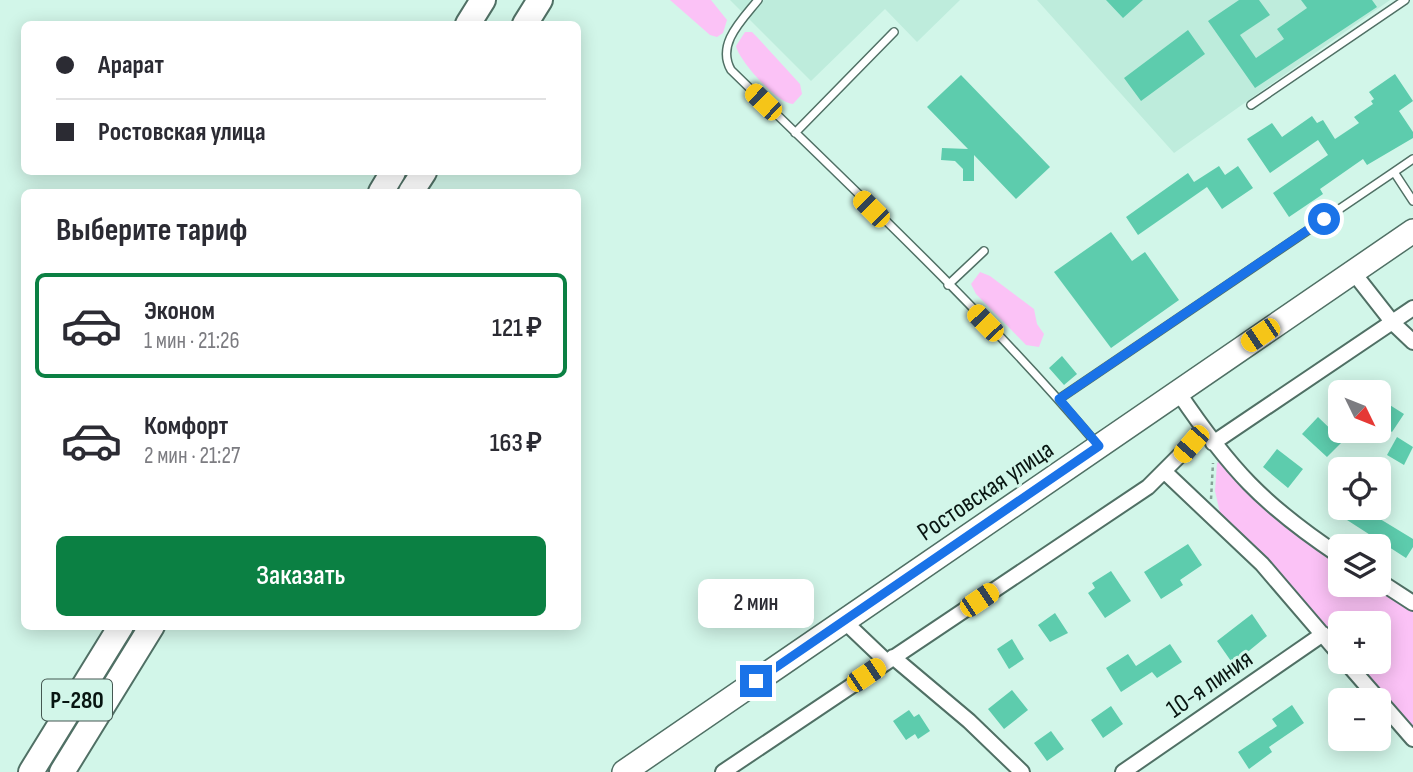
<!DOCTYPE html>
<html lang="ru">
<meta charset="utf-8">
<style>
body{margin:0;font-family:"Sofia Sans Condensed",sans-serif;background:#f2f2f3;color:#2b2b33;height:100vh;display:flex;flex-direction:column;font-size:26px;white-space:nowrap}
*{box-sizing:border-box;margin:0}
p{font-size:23px;color:#7c7c81}
.icon{flex:none;width:38px;height:38px;fill:none;stroke:currentColor;stroke-width:2;stroke-linecap:round;stroke-linejoin:round}
.map{position:relative;flex:1;overflow:hidden}
.side{position:absolute;left:21px;top:189px;width:560px;height:441px;display:flex;flex-direction:column;background:#fff;border-radius:10px;box-shadow:0 4px 18px #0003}
.side>*{flex:none}
.top-card{position:absolute;left:21px;top:21px;width:560px;height:154px;border-radius:10px;box-shadow:0 4px 18px #0003;display:grid;align-content:center;height:154px;padding:0 35px;background:#fff}
.needle{width:46px;rotate:133deg}
.tools{position:absolute;left:1328px;top:380px;display:grid;gap:14px}
.tools a{display:grid;place-items:center;width:63px;height:63px;border-radius:10px;background:#fff;box-shadow:0 4px 18px #0003;font-size:35px}
.end{position:absolute;width:32px;height:32px;margin:-16px;border:9px solid #1a73e8;background:#fff;box-shadow:0 0 0 4px #fff}
.from{border-radius:50%}
.bubble{position:absolute;height:49px;border-radius:10px;background:#fff;box-shadow:0 4px 18px #0003;font-size:23px;font-weight:600;line-height:49px;text-align:center}
.car{position:absolute;width:21px;height:42px;margin:-21px -10px;border-radius:9px;box-shadow:0 0 5px 2px #0007;background:linear-gradient(#f5c518 24%,#345 0 40%,#f5c518 0 76%,#345 0 86%,#f5c518 0)}
.top-card b{display:flex;align-items:center;gap:24px;height:66px;font-size:26px}
.top-card b+b{border-top:2px solid #e1e1e2}
.top-card i{width:18px;height:18px;background:#2b2b33}
ul{padding:0;list-style:none}
li{display:flex;align-items:center;gap:21px;height:105px;margin:0 14px 10px;padding:0 21px;border:4px solid transparent;border-radius:10px}
li div{flex:1}
li b{display:block;font-size:26px}
li em{font-style:normal;font-weight:600}
li.selected{border-color:#0b8043}
li>.icon{width:63px;height:63px;stroke-width:1.5}
h2{padding:0 35px;font-size:32px;line-height:84px}
.button{display:flex;gap:14px;margin-top:auto;padding:14px 35px}
.button a{flex:1;height:80px;border-radius:10px;background:#0b8043;color:#fff;font-size:28px;font-weight:600;line-height:80px;text-align:center}
.map>svg:first-child{display:block}
.built{fill:#beecdc}
.green{fill:#fbc2f6}
.building{fill:#5dccad}
.lines{fill:none;stroke-linecap:round;stroke-linejoin:round}
.service-casing{stroke:#507065;stroke-width:10}
.minor-casing{stroke:#507065;stroke-width:18}
.primary-casing{stroke:#507065;stroke-width:26}
.trunk-casing{stroke:#507065;stroke-width:28}
.path{stroke:#86a298;stroke-width:2.5;stroke-dasharray:3.5 3.5;stroke-linecap:butt}
.service{stroke:#fff;stroke-width:7}
.minor{stroke:#fff;stroke-width:14}
.primary{stroke:#fff;stroke-width:23}
.trunk{stroke:#fff;stroke-width:24}
.route{stroke:#1a73e8;stroke-width:9}
.labels{text-anchor:middle;stroke-width:6;stroke-linejoin:round;paint-order:stroke}
.shield{fill:#d2f6e9;stroke:#455852;stroke-width:2}
.shield-label{font-size:24px;font-weight:bold;fill:#081511}
.street-label{font-size:26px;fill:#081511;stroke:#d2f6e9}
</style>
<div class="map">
<svg width="1413" height="772" viewBox="0 0 1413 772">
<rect width="100%" height="100%" fill="#d2f6e9"/>
<path class="built" d="M730,0H960L917,42L885,9L811,81Z
M1037,0H1390L1174,153Z"/>
<path class="green" d="M670,0H711L727,20L723,33L717,37L710,35Z
M745,32H752L757,37L800,84L802,94L793,104C778,104 739,61 736,46Z
M980,272L990,276L1034,309L1037,324L1044,334L1039,347L1026,345L976,294L971,284Z
M1221,461L1340,562V584L1374,585L1413,609V731L1354,662H1379V623H1340V646L1220,513L1215,491L1217,463Z"/>
<path class="building" d="M1106,0H1143L1123,18Z
M1239,0H1259L1270,15L1240,35L1256,58L1284,39L1277,29L1307,8L1301,0H1372L1377,7L1255,88L1208,21Z
M1188,30L1205,54L1141,101L1124,78Z
M1395,74L1413,101L1399,111L1413,132V138L1367,165L1363,159L1320,189L1323,194L1289,217L1273,193L1328,155L1318,140L1270,173L1247,139L1272,123L1282,137L1312,116L1317,123L1323,120L1335,139L1359,123L1354,117L1373,104L1371,101L1374,99L1369,92Z
M961,75L1050,167L1016,199L974,155V181H963V169L955,161L941,160L942,148L968,149L927,107Z
M1219,166L1225,175L1238,166L1253,188L1222,209L1207,187L1138,235L1126,217L1188,173L1194,182Z
M1111,232L1132,261L1145,252L1179,300L1111,348L1054,272Z
M1062,356L1077,374L1064,385L1049,368Z
M1385,402L1404,414L1392,432L1379,423V412Z
M1318,417L1343,441L1327,457L1302,434Z
M1397,437L1413,447L1404,465L1387,455Z
M1277,449L1303,469L1288,488L1263,467Z
M1355,508H1362L1413,539V547L1406,558L1347,520Z
M1188,544L1202,565L1180,580L1183,585L1161,599L1144,572Z
M1111,571L1131,601L1105,618L1088,593L1095,588L1092,583Z
M1055,613L1068,633L1050,642L1038,625Z
M1252,614L1267,636L1233,664L1217,641Z
M1012,639L1024,659L1009,669L997,649Z
M1170,644L1182,662L1157,678L1152,672L1121,692L1106,668L1128,654L1136,666Z
M1012,690L1028,710L1004,729L988,709Z
M1292,705L1304,723L1269,747L1272,752L1249,769L1238,752L1277,726L1272,719Z
M1111,706L1123,724L1103,738L1091,720Z
M909,710L914,717L919,714L930,731L918,739L915,734L906,740L893,721Z
M1051,731L1064,749L1047,761L1034,743Z"/>
<g class="lines">
<g class="service-casing">
<path id="service" d="M758,0C742,20 716,44 731,70C855,191 984,311 1097,444
M1251,105L1405,0
M795,133L894,32
M1413,159L1394,172L1413,201
M948,285L984,251
M1059,399L1394,172"/>
</g>
<g class="minor-casing">
<path id="minor" d="M1353,272L1393,323L1413,342
M1178,392C1230,469 1262,504 1340,556
M1213,443L1413,308
M1166,473L1262,564L1340,655
M1379,581L1413,603
M844,621L886,661
M893,657L969,721L1022,772
M1346,662L1413,739
M723,772L1148,487L1204,431
M1123,772L1323,634"/>
</g>
<g class="primary-casing">
<path id="primary" d="M624,772L1413,231"/>
</g>
<g class="trunk-casing">
<path id="trunk" d="M468,24L483,0
M525,24L540,0
M381,192L393,172
M411,192L424,172
M31,772L121,626
M62,772L152,626"/>
</g>
<path class="path" d="M1211,499L1213,463"/>
<use href="#service" class="service"/>
<use href="#minor" class="minor"/>
<use href="#primary" class="primary"/>
<use href="#trunk" class="trunk"/>
</g>
<g class="lines">
<path class="route" d="M756,681L1099,446L1059,399L1324,219"/>
</g>
<g class="labels">
<rect class="shield" x="42" y="679.5" width="70" height="41" rx="5"/>
<g class="shield-label">
<text x="77" y="708">Р-280</text>
</g>
<g class="street-label">
<text transform="translate(985 490) rotate(-34)" y="9">Ростовская улица</text>
<text transform="translate(1209 683) rotate(-35)" y="9">10-я линия</text>
</g>
</g>
</svg>
<div class="tools">
<a><svg class="needle" viewBox="-14 -14 28 28"><path d="M0-13l5 13h-10z" fill="#e53935"/><path d="M0 13l5-13h-10z" fill="#7c7c81"/></svg></a>
<a><svg class="icon" aria-label="locate" viewBox="0 0 24 24"><circle cx="12" cy="12" r="6"/><path d="M12 2v4M12 18v4M2 12h4M18 12h4"/></svg></a>
<a><svg class="icon" aria-label="layers" viewBox="0 0 24 24"><path d="M12 4l9 5-9 5-9-5zM3 14l9 5 9-5"/></svg></a>
<a>+</a>
<a>−</a>
</div>
<i class="end from" style="left:1324px;top:219px"></i>
<i class="end" style="left:756px;top:681px"></i>
<div class="bubble" style="left:698px;top:579px;width:116px">2 мин</div>
<i class="car" style="left:763px;top:102px;rotate:314deg"></i>
<i class="car" style="left:871px;top:209px;rotate:315deg"></i>
<i class="car" style="left:985px;top:323px;rotate:316deg"></i>
<i class="car" style="left:1260px;top:335px;rotate:236deg"></i>
<i class="car" style="left:1191px;top:444px;rotate:221deg"></i>
<i class="car" style="left:979px;top:600px;rotate:56deg"></i>
<i class="car" style="left:866px;top:675px;rotate:56deg"></i>
<div class="top-card">
<b><i class="from"></i>Арарат</b>
<b><i></i>Ростовская улица</b>
</div>
<section class="side">
<h2>Выберите тариф</h2>
<ul>
<li class="selected"><svg class="icon" aria-label="car" viewBox="0 0 24 24"><path d="M5 17H2v-5l4-1 3-4h7l3 4 3 1v5h-3M9 17h6M6 11h13"/><circle cx="7" cy="17" r="2"/><circle cx="17" cy="17" r="2"/></svg><div><b>Эконом</b><p>1 мин · 21:26</p></div><em>121 ₽</em></li>
<li><svg class="icon" aria-label="car" viewBox="0 0 24 24"><path d="M5 17H2v-5l4-1 3-4h7l3 4 3 1v5h-3M9 17h6M6 11h13"/><circle cx="7" cy="17" r="2"/><circle cx="17" cy="17" r="2"/></svg><div><b>Комфорт</b><p>2 мин · 21:27</p></div><em>163 ₽</em></li>
</ul>
<div class="button"><a>Заказать</a></div>
</section>
</div>
